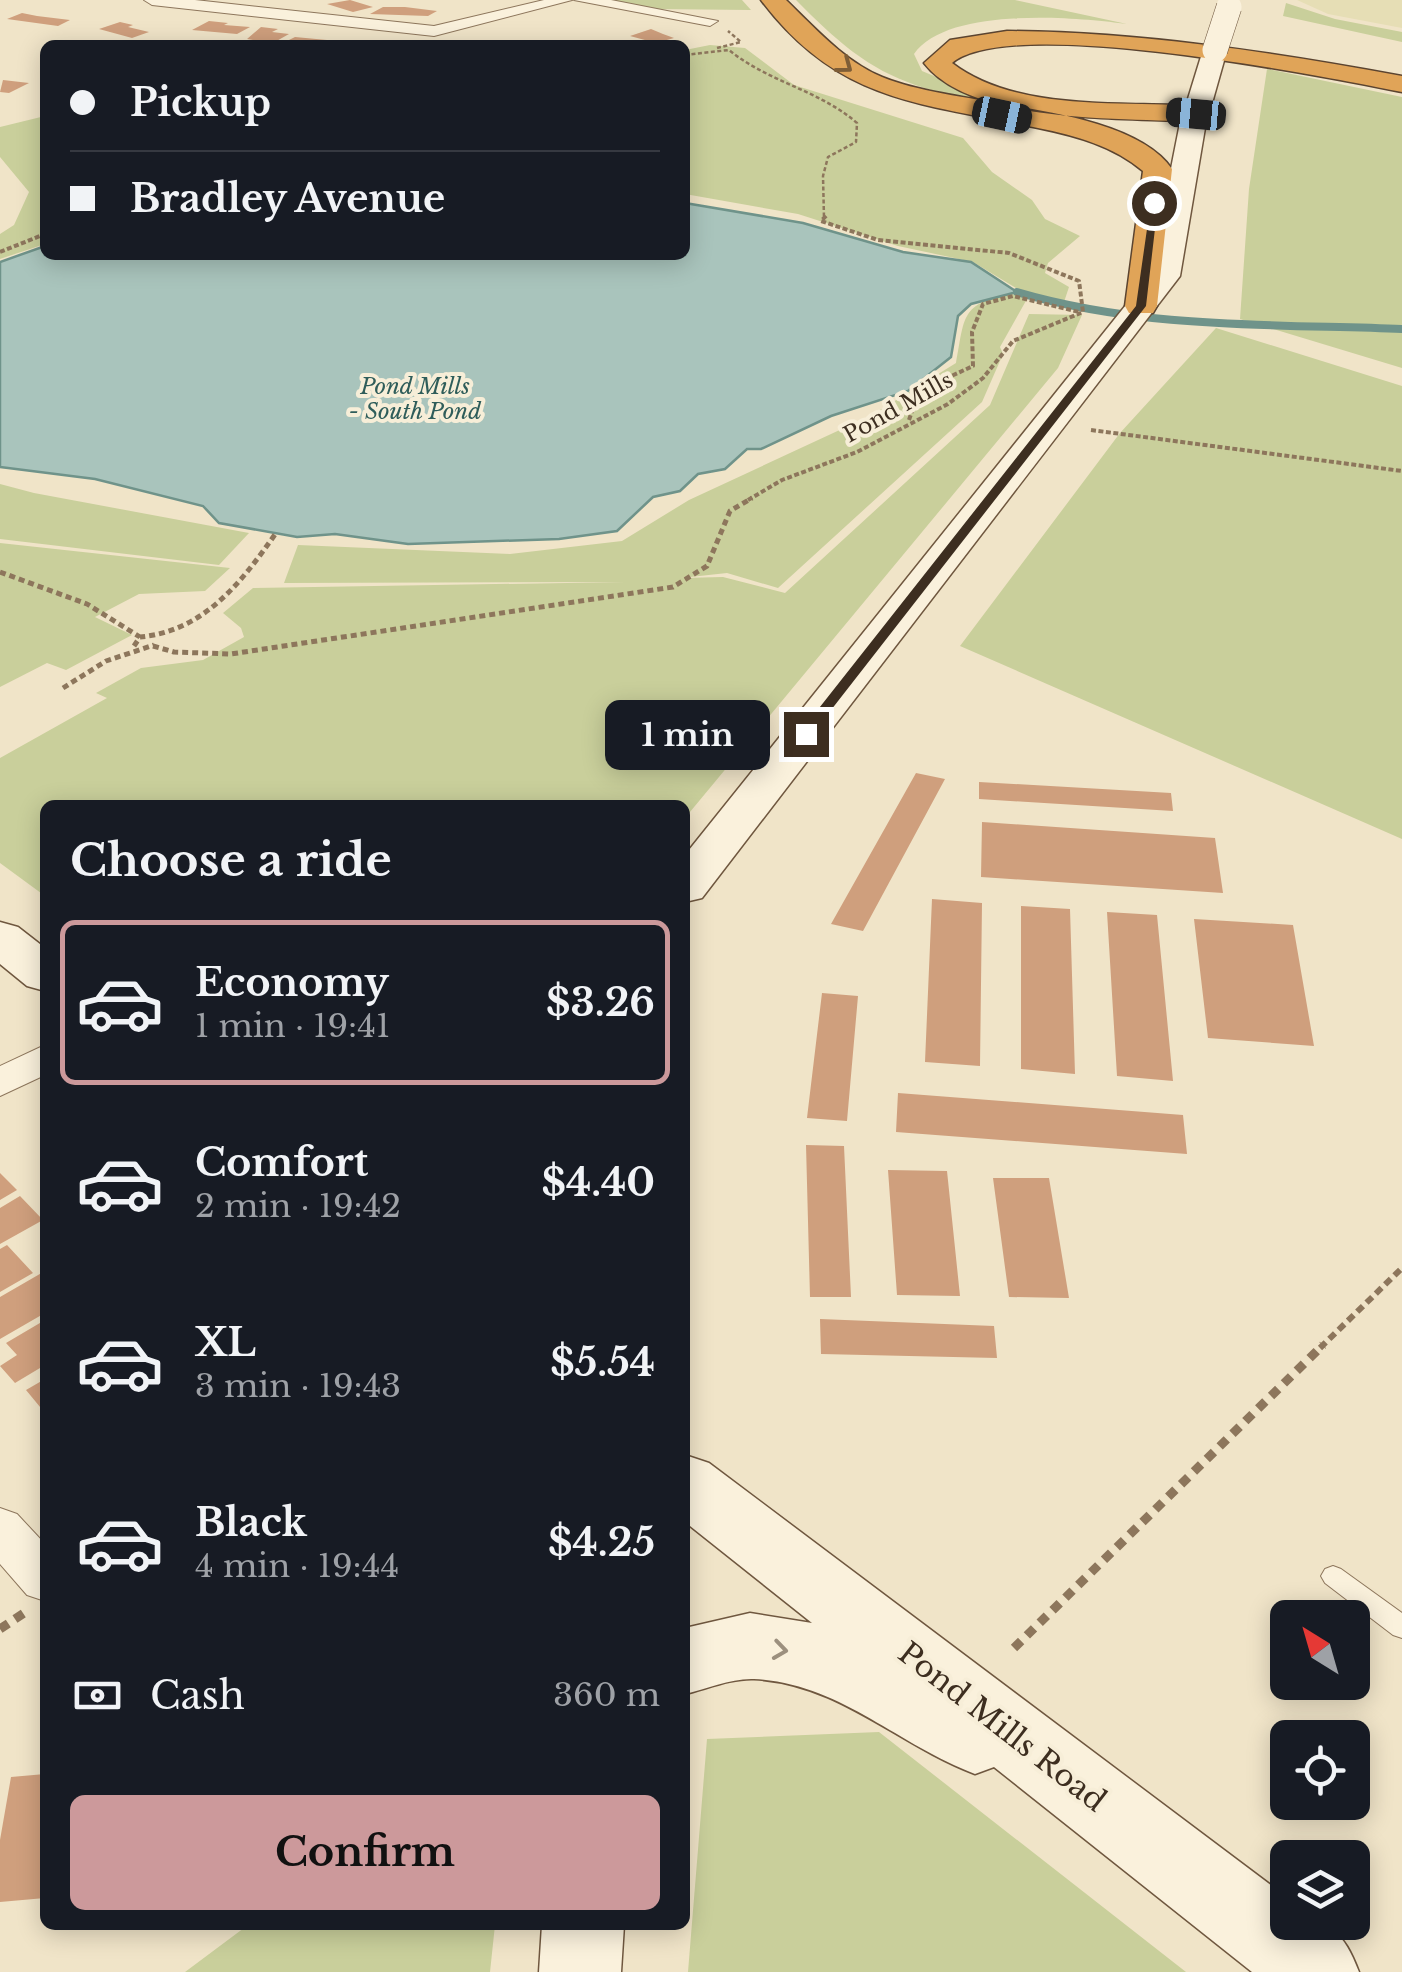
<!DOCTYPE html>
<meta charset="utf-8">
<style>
body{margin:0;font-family:"Libre Baskerville",serif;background:#242831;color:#f1f3f6;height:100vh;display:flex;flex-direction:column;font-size:38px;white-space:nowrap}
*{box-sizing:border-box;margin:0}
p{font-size:32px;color:#9ea1a6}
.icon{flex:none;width:55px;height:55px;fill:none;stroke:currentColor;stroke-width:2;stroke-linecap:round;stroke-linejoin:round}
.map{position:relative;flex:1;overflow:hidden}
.sheet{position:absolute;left:40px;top:800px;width:650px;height:1130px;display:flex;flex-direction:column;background:#171b24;border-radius:15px;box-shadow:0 5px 25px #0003}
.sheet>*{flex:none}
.hud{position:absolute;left:40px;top:40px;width:650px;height:220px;border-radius:15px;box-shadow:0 5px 25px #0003;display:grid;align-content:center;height:220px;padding:0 30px;background:#171b24}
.needle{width:65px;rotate:323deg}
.buttons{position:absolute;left:1270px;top:1600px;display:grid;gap:20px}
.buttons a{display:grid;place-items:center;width:100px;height:100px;border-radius:15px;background:#171b24;box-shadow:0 5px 25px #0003;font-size:50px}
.end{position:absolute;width:45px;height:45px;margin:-22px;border:12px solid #3d2e20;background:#fff;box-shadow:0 0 0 5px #fff}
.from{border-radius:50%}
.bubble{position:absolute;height:70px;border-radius:15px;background:#171b24;box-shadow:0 5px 25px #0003;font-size:32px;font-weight:700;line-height:70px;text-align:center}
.car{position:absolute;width:30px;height:60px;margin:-30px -15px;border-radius:12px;box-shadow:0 0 8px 2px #0007;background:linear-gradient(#222 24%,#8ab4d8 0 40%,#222 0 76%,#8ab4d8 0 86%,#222 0)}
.hud b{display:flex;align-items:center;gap:35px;height:95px;font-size:38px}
.hud b+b{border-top:2px solid #363941}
.hud i{width:25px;height:25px;background:#f1f3f6}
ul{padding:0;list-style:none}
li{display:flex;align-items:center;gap:30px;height:165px;margin:0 20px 15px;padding:0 10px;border:5px solid transparent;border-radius:15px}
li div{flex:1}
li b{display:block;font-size:38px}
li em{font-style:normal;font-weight:700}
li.active{border-color:#cc999b}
li>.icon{width:90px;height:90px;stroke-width:1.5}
h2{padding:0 30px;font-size:45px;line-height:120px}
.pay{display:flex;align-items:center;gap:25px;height:110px;padding:0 30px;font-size:38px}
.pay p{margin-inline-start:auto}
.cta{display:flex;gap:20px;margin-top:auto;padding:20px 30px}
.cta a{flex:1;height:115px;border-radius:15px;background:#cc999b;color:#111;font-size:40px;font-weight:700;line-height:115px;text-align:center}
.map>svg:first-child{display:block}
.farmland{fill:#e6deb5}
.green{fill:#c9cf9b}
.water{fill:#a9c4bc;stroke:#6f938a;stroke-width:2.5}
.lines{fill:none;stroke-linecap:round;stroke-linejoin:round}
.stream{stroke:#6f938a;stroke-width:8}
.building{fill:#cf9f7d}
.service-casing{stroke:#8d765c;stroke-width:2}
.minor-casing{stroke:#8d765c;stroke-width:2}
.secondary-casing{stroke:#6f573f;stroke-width:3}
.motorway-casing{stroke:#5b4430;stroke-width:3}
.path-far4{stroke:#8d765c;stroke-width:2.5;stroke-dasharray:4 2.5;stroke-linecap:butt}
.path-far3{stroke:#8d765c;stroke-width:4;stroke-dasharray:5 2.5;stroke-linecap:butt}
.path-far2{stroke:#8d765c;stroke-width:5;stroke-dasharray:6 4;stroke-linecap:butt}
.path-far1{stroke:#8d765c;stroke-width:6;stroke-dasharray:8 5;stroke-linecap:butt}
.path{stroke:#8d765c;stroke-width:9;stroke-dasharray:10 8;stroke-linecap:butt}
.service{fill:#faf1dc;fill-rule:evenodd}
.minor{fill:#faf1dc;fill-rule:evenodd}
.secondary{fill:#faf1dc;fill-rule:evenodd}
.motorway{fill:#e0a458;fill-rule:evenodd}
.secondary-bridge-casing{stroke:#6f573f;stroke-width:26;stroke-linecap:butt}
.secondary-bridge{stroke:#faf1dc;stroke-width:25}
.oneway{stroke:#7e5d36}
.oneway2{stroke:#9c907e}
.route{fill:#3d2e20}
.labels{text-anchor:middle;stroke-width:8;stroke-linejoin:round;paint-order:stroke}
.far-water-label{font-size:22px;font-style:italic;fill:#2f5d5a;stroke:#f7eed8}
.far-street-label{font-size:22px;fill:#3d2e20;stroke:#f7eed8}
.near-street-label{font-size:30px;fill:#3d2e20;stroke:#f7eed8}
</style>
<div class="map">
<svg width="1402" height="1972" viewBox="0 0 1402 1972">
<rect width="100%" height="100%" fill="#f0e4c8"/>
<path class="farmland" d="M1297,0H1402V28L1328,14Z"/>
<path class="green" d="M602,0H742L751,10L652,9Z
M796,0H1015L1127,24C1076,17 947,6 914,54L922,71L994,101L990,105C893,83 866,71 796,0Z
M1286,3L1335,19L1402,32V42L1283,16Z
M710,45L745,48L794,85L963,138L992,172L1032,200L1045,219L1080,236L1048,263L1045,273L1069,287L1064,302L1021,291L973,262L898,246L798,214L685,194V50Z
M1267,69L1402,97V368L1240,319L1249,189Z
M45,116V244L0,259V234L14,225L29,192L0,157V127Z
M1012,294L1027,299L1000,347L1003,354L982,402L778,588L727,573L681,578L723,577L785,593L990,405L1029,314L1082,315L1058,368L685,818V805H45V896L0,863V758L107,698L96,693L141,668L203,660L244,637L241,628L223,613L253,588L626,582L284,583L298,545L510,554L622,541L689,500L872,415L956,363C965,317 960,303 1012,294Z
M1216,328L1402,386V839L960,646L1120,433Z
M0,484L34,493L249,533L219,565L0,539Z
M0,543L230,568L205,591L139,594L95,617L132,635L66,670L47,663L0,687Z
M879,1732L1186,1972H688L707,1739Z
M248,1925H495L490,1972H185Z"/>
<path class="water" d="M685,203L803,223L903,252L971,262L1017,292L971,304L958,316L951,357L908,391L831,416L761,449H747L725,469L698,474L680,491L653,497L617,531L559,539L408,544L335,534L297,537L219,523L203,506L95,479L0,467V262L45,246V255H685Z"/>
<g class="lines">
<path class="stream" d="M1017,292C1143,329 1272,324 1402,329"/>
</g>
<path class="building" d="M350,0L373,7L353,12L327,4Z
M383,7H405L437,11L428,16L370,14Z
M22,13L37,16L70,20L58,26L7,19Z
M209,21L228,23L224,25L250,27L237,34L192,30Z
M120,22L133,25L128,27L149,32L132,38L99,29Z
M261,27L278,29L272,32L289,34L273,43L247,39Z
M651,29L663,34L674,38L656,43L630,36Z
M295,37L348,42V45H279Z
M3,80L29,83L9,93L0,92Z
M916,773L945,779L863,931L831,924Z
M979,782L1171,793L1173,811L979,799Z
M982,822L1215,838L1223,893L981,877Z
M932,899L982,903L980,1066L925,1062Z
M1021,906L1070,909L1075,1074L1021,1069Z
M1107,912L1157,915L1173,1081L1117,1076Z
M1194,919L1293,925L1314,1046L1208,1038Z
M822,993L858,996L847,1121L807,1118Z
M898,1093L1183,1115L1187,1154L896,1132Z
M806,1145L844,1146L851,1297H810Z
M888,1170L947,1171L960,1296L897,1295Z
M0,1173L17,1190L0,1200Z
M993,1178H1049L1069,1298L1009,1297Z
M20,1196L43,1220L0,1244V1208Z
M7,1245L33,1273L0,1292V1249Z
M45,1271V1313L0,1339V1297Z
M820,1319L994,1326L997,1358L821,1354Z
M45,1320V1365L15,1383L0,1366L17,1355L6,1343Z
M45,1379V1413L26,1390Z
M45,1774V1898L0,1902V1840L11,1777Z"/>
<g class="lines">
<g class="service-casing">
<path id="service" d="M1333,1566L1341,1569L1402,1613V1638L1393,1635L1325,1583L1321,1576L1325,1569Z"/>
</g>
<g class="minor-casing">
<path id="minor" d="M144,0H195L434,26L544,0H572L434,36L152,5Z
M574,0H611L718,21L710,26Z
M45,1045V1075L0,1096V1066Z
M0,1508L17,1514L45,1544V1601L27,1595L0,1564Z"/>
</g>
<g class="secondary-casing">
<path id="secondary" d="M1215,43L1227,50L1205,128L1180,276L702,898L685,902V855L1150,275L1179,128L1203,50Z
M0,922L18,927L45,948V991L27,986L0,964Z
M685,1455L709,1463L1288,1898V1922C1332,1922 1343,1931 1359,1972H1252L994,1767L975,1774C896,1744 841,1684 754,1679C732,1678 706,1689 685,1694V1628L750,1613L812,1623L685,1522Z
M542,1925H624L621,1972H539Z"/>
</g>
<g class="motorway-casing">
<path id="motorway" d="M761,0H786C815,28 844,61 882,77C956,108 1126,103 1172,169L1157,306L1153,313H1129L1125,306L1143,171C1113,146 1077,136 1038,128C923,103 839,104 761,0Z
M1007,31C1140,32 1271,52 1402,76V92C1321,76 1011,14 952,63C1016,112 1119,101 1196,106L1209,114L1196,122C1124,117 972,125 924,63L950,40Z"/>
</g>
<path class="path-far4" d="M717,48L741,42L728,31
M685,55L729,50C768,82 819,90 857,123L856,142L828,157L823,176L824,218"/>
<path class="path-far3" d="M0,252L45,234
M909,420L919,391L973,366L972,332L983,304L1013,296L1079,312
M1091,430L1402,471
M748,500L782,480L857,452L948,404L983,378L1013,341L1083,312L1079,281L1009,253L878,240L821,221L827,215"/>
<path class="path-far2" d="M0,572L87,604L140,637
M134,646L140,637C204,631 241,583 276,533
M153,646L174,652L231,654L673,587L707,566L730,511L752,498
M63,688L106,661L154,645"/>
<path class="path-far1" d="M1320,1348L1402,1268"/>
<path class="path" d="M0,1629L24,1613
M1014,1648L1323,1345"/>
<use href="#service" class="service"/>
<use href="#minor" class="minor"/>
<use href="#secondary" class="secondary"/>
<use href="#motorway" class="motorway"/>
<g class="secondary-bridge-casing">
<path id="secondary-bridge" d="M1215,50L1229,7"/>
</g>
<use href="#secondary-bridge" class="secondary-bridge"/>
</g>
<defs><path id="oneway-chevron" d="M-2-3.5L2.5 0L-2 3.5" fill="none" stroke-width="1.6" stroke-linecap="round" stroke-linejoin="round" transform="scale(2.5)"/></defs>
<use class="oneway" href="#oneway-chevron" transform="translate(845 66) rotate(37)"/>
<use class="oneway2" href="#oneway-chevron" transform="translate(780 1650) rotate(8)"/>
<path class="route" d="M1151,201L1158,203L1146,306L810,737H801V731L1136,306Z"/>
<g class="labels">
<g class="far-water-label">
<text x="415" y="394">Pond Mills<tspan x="415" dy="25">- South Pond</tspan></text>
</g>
<g class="far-street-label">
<text transform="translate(898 407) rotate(-29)" y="8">Pond Mills</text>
</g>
<g class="near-street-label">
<text transform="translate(1002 1727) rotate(38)" y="10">Pond Mills Road</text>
</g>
</g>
</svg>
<div class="buttons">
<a><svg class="needle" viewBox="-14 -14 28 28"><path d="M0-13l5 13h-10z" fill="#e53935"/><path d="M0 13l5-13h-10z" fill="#9ea1a6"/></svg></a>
<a><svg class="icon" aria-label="locate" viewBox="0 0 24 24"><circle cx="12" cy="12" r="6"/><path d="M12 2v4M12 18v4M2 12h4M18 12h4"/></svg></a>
<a><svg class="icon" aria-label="layers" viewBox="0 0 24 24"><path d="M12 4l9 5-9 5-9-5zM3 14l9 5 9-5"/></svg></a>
</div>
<i class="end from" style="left:1154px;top:203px"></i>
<i class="end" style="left:806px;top:734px"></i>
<div class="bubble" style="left:605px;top:700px;width:165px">1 min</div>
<i class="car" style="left:1196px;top:114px;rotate:275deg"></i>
<i class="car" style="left:1002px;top:115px;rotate:102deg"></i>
<div class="hud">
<b><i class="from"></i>Pickup</b>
<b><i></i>Bradley Avenue</b>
</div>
<section class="sheet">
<h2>Choose a ride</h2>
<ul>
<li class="active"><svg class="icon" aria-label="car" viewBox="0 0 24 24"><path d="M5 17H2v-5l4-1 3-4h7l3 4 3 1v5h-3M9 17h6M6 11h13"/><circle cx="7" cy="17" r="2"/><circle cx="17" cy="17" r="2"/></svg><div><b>Economy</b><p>1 min · 19:41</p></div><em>$3.26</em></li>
<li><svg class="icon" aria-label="car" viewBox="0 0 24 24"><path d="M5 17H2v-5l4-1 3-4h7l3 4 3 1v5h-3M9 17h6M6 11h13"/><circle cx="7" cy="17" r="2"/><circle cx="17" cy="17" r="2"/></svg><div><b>Comfort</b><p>2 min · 19:42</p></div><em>$4.40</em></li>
<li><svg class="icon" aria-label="car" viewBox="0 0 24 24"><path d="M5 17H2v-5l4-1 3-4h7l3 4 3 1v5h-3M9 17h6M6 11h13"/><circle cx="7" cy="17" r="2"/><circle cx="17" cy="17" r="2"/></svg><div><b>XL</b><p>3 min · 19:43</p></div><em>$5.54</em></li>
<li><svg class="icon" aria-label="car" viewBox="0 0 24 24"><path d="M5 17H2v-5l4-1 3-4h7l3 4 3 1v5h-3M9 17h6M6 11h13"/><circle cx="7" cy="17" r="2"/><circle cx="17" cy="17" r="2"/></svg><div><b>Black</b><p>4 min · 19:44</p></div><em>$4.25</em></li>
</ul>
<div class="pay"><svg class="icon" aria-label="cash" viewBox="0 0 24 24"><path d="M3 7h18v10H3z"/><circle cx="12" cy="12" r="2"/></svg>Cash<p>360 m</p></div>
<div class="cta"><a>Confirm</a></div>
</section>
</div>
